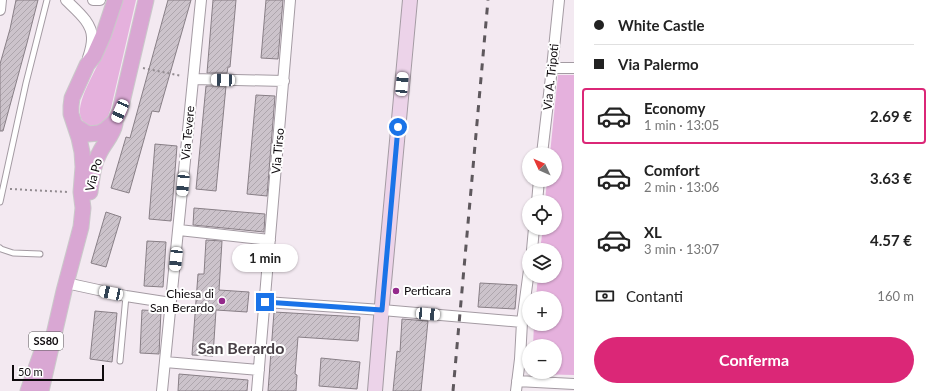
<!DOCTYPE html>
<html lang="it">
<meta charset="utf-8">
<style>
body{margin:0;font-family:Lato,sans-serif;background:#f6f6f6;color:#222;height:100vh;display:flex;flex-direction:column;font-size:15px;white-space:nowrap}
*{box-sizing:border-box;margin:0}
p{font-size:13px;color:#767676}
.icon{flex:none;width:22px;height:22px;fill:none;stroke:currentColor;stroke-width:2;stroke-linecap:round;stroke-linejoin:round}
.map{position:relative;flex:1;overflow:hidden}
.panel{display:flex;flex-direction:column;background:#fff;width:360px}
.panel>*{flex:none}
.top-card{display:grid;align-content:center;height:88px;padding:0 20px;background:#fff}
.needle{width:26px;rotate:314deg}
.buttons{position:absolute;left:522px;top:147px;display:grid;gap:8px}
.buttons a{display:grid;place-items:center;width:40px;height:40px;border-radius:50%;background:#fff;box-shadow:0 1px 3px #0004;font-size:20px}
.scale{position:absolute;left:12px;bottom:10px;width:92px;box-sizing:border-box;padding-left:4px;border:2px solid #0e0a0d;border-top:0;font-size:11px;line-height:14px;white-space:nowrap;color:#0e0a0d;-webkit-text-stroke:3px #fff;paint-order:stroke}
.end{position:absolute;width:18px;height:18px;margin:-9px;border:5px solid #1a73e8;background:#fff;box-shadow:0 0 0 2px #fff}
.from{border-radius:50%}
.bubble{position:absolute;height:28px;border-radius:14px;background:#fff;box-shadow:0 1px 3px #0004;font-size:13px;font-weight:700;line-height:28px;text-align:center}
.car{position:absolute;width:12px;height:24px;margin:-12px -6px;border-radius:5px;box-shadow:0 0 3px 1px #0007;background:linear-gradient(#fff 24%,#345 0 40%,#fff 0 76%,#345 0 86%,#fff 0)}
.top-card b{display:flex;align-items:center;gap:14px;height:38px;font-size:15px}
.top-card b+b{border-top:1px solid #e0e0e0}
.top-card i{width:10px;height:10px;background:#222}
ul{padding:0;list-style:none}
li{display:flex;align-items:center;gap:12px;height:56px;margin:0 8px 6px;padding:0 12px;border:2px solid transparent;border-radius:4px}
li div{flex:1}
li b{display:block;font-size:15px}
li em{font-style:normal;font-weight:700}
li.selected{border-color:#db2777}
li>.icon{width:36px;height:36px;stroke-width:1.5}
.pay{display:flex;align-items:center;gap:10px;height:44px;padding:0 20px;font-size:15px}
.pay p{margin-inline-start:auto}
.cta{display:flex;gap:8px;margin-top:auto;padding:8px 20px}
.cta a{flex:1;height:46px;border-radius:24px;background:#db2777;color:#fff;font-size:16px;font-weight:700;line-height:46px;text-align:center}
main{display:flex;flex:1;min-height:0}
.map>svg:first-child{display:block}
.green{fill:#e5b1dd}
.building{fill:url(#building-hatch);stroke:#887f86}
.lines{fill:none;stroke-linecap:round;stroke-linejoin:round}
.lane-casing{stroke:#a49ba3;stroke-width:7}
.street-casing{stroke:#a49ba3;stroke-width:12}
.secondary-casing{stroke:#a49ba3;stroke-width:16}
.primary-casing{stroke:#cac9ca;stroke-width:17}
.path{stroke:#928b90;stroke-width:2;stroke-dasharray:2 3;stroke-linecap:butt}
.lane{stroke:#fff;stroke-width:5}
.street{stroke:#fff;stroke-width:10}
.secondary{stroke:#ecd3e9;stroke-width:14}
.primary{stroke:#d9a7d3;stroke-width:15}
.rail{stroke:#5e585d;stroke-width:3;stroke-dasharray:7 7;stroke-linecap:butt}
.route{stroke:#1a73e8;stroke-width:5}
.poi-dot{fill:#94298b;stroke:#fff;stroke-width:1.5}
.labels{text-anchor:middle;stroke-width:4;stroke-linejoin:round;paint-order:stroke}
.shield{fill:#fff;stroke:#565456;stroke-width:1}
.shield-label{font-size:11px;font-weight:bold;fill:#0e0a0d}
.street-label{font-size:12px;fill:#0e0a0d;stroke:#fff}
.poi-label{font-size:12px;fill:#0e0a0d;stroke:#fff;text-anchor:start}
.district-label{font-size:16px;font-weight:bold;fill:#484046;stroke:#fff}
</style>
<main>
<div class="map">
<svg width="574" height="391" viewBox="0 0 574 391">
<defs>
<pattern id="building-hatch" width="6" height="6" patternUnits="userSpaceOnUse"><rect width="6" height="6" fill="#ccc3cb"/><path d="M-1 1l2-2M0 6l6-6M5 7l2-2" fill="none" stroke="#aea6ad"/></pattern>
</defs>
<rect width="100%" height="100%" fill="#f3e9f1"/>
<path class="green" d="M121,0H136L111,108C105,124 107,124 89,128C85,124 80,120 80,113C79,99 92,77 98,64C107,43 114,22 121,0Z
M558,75H574V375L532,374V372H555V346H533L534,324H555V298H536L538,276H555V250H540L543,228H555V202H545L547,180H555V154H550Z"/>
<path class="building" d="M16,0H38L27,43L3,131H0V64L10,29Z
M168,0H191L159,112L152,111L129,193L111,188L126,137L130,138Z
M213,0H236L230,67H228L227,73H207Z
M266,0H283L278,59L261,58Z
M206,86H226L216,191L196,189Z
M256,95L275,96L267,196L247,194Z
M155,144L177,146L171,221L149,219Z
M194,208L265,214L264,232L193,225Z
M106,212L121,217L106,267L91,263Z
M206,240L222,241L219,290L249,292L247,312L216,310L213,356L192,355L198,274H204Z
M147,241L166,242L163,287L144,286Z
M480,283L517,285L515,309L478,307Z
M142,310L161,311L159,354L140,353Z
M95,311L117,313L112,362L90,359Z
M274,312L360,317L358,341L298,337L295,374L297,375L296,391H268Z
M402,319L428,321L421,391H393L397,351L400,352Z
M321,358L360,362L357,389L319,386Z
M179,374L248,380L247,391H178Z"/>
<g class="lines">
<g class="lane-casing">
<path id="lane" d="M0,202L26,83L47,0
M0,248L1,249L13,253L40,254
M120,361L126,296"/>
</g>
<g class="street-casing">
<path id="street" d="M66,0C76,10 93,23 92,39C92,45 90,52 88,58
M93,0H100
M0,10L1,0
M552,68H574
M193,79L284,81
M542,154L552,68L559,0
M537,202L539,180
M179,230L270,240
M532,250L534,228
M66,283L126,296L171,303
M265,302L382,310L522,322
M165,362L259,370
M517,381L574,384
M162,391C176,261 187,130 201,0
M257,391L290,0
M516,391L520,359L522,322L529,270"/>
</g>
<g class="secondary-casing">
<path id="secondary" d="M375,391L383,293L410,0"/>
</g>
<g class="primary-casing">
<path id="primary" d="M115,0L103,36L94,56L87,65L72,98L71,106V114L75,126L88,134L99,133L105,130L115,121L120,111L146,0
M90,192C92,178 93,164 100,152C105,142 113,135 115,124
M28,391L41,354
M41,391L64,291L81,227L83,208L81,192L83,167L82,152L79,138L75,126"/>
</g>
<path class="path" d="M143,68L182,76
M10,189L68,192"/>
<use href="#lane" class="lane"/>
<use href="#street" class="street"/>
<use href="#secondary" class="secondary"/>
<use href="#primary" class="primary"/>
<path class="rail" d="M453,391L488,0"/>
</g>
<g class="lines">
<path class="route" d="M265,302L382,310L398,127"/>
</g>
<g class="poi-dot">
<circle cx="396" cy="291" r="4"/>
<circle cx="222" cy="301" r="4"/>
</g>
<g class="labels">
<rect class="shield" x="29" y="332" width="34" height="18" rx="3"/>
<g class="shield-label">
<text x="46" y="345">SS80</text>
</g>
<g class="street-label">
<text transform="translate(551 77) rotate(-84)" y="4">Via A. Tripoti</text>
<text transform="translate(188 133) rotate(-85)" y="4">Via Tevere</text>
<text transform="translate(278 151) rotate(-85)" y="4">Via Tirso</text>
<text transform="translate(94 175) rotate(-75)" y="4">Via Po</text>
</g>
<g class="poi-label">
<text x="404" y="295">Perticara</text>
<text x="214" y="298" text-anchor="end">Chiesa di<tspan x="214" dy="14">San Berardo</tspan></text>
</g>
<g class="district-label">
<text x="241" y="354">San Berardo</text>
</g>
</g>
</svg>
<div class="buttons">
<a><svg class="needle" viewBox="-14 -14 28 28"><path d="M0-13l5 13h-10z" fill="#e53935"/><path d="M0 13l5-13h-10z" fill="#767676"/></svg></a>
<a><svg class="icon" aria-label="locate" viewBox="0 0 24 24"><circle cx="12" cy="12" r="6"/><path d="M12 2v4M12 18v4M2 12h4M18 12h4"/></svg></a>
<a><svg class="icon" aria-label="layers" viewBox="0 0 24 24"><path d="M12 4l9 5-9 5-9-5zM3 14l9 5 9-5"/></svg></a>
<a>+</a>
<a>−</a>
</div>
<div class="scale">50 m</div>
<i class="end from" style="left:398px;top:127px"></i>
<i class="end" style="left:265px;top:302px"></i>
<div class="bubble" style="left:232px;top:244px;width:66px">1 min</div>
<i class="car" style="left:223px;top:80px;rotate:272deg"></i>
<i class="car" style="left:402px;top:84px;rotate:5deg"></i>
<i class="car" style="left:120px;top:111px;rotate:204deg"></i>
<i class="car" style="left:183px;top:184px;rotate:185deg"></i>
<i class="car" style="left:176px;top:259px;rotate:186deg"></i>
<i class="car" style="left:111px;top:293px;rotate:282deg"></i>
<i class="car" style="left:428px;top:314px;rotate:95deg"></i>
</div>
<section class="panel">
<div class="top-card">
<b><i class="from"></i>White Castle</b>
<b><i></i>Via Palermo</b>
</div>
<ul>
<li class="selected"><svg class="icon" aria-label="car" viewBox="0 0 24 24"><path d="M5 17H2v-5l4-1 3-4h7l3 4 3 1v5h-3M9 17h6M6 11h13"/><circle cx="7" cy="17" r="2"/><circle cx="17" cy="17" r="2"/></svg><div><b>Economy</b><p>1 min · 13:05</p></div><em>2.69 €</em></li>
<li><svg class="icon" aria-label="car" viewBox="0 0 24 24"><path d="M5 17H2v-5l4-1 3-4h7l3 4 3 1v5h-3M9 17h6M6 11h13"/><circle cx="7" cy="17" r="2"/><circle cx="17" cy="17" r="2"/></svg><div><b>Comfort</b><p>2 min · 13:06</p></div><em>3.63 €</em></li>
<li><svg class="icon" aria-label="car" viewBox="0 0 24 24"><path d="M5 17H2v-5l4-1 3-4h7l3 4 3 1v5h-3M9 17h6M6 11h13"/><circle cx="7" cy="17" r="2"/><circle cx="17" cy="17" r="2"/></svg><div><b>XL</b><p>3 min · 13:07</p></div><em>4.57 €</em></li>
</ul>
<div class="pay"><svg class="icon" aria-label="cash" viewBox="0 0 24 24"><path d="M3 7h18v10H3z"/><circle cx="12" cy="12" r="2"/></svg>Contanti<p>160 m</p></div>
<div class="cta"><a>Conferma</a></div>
</section>
</main>
